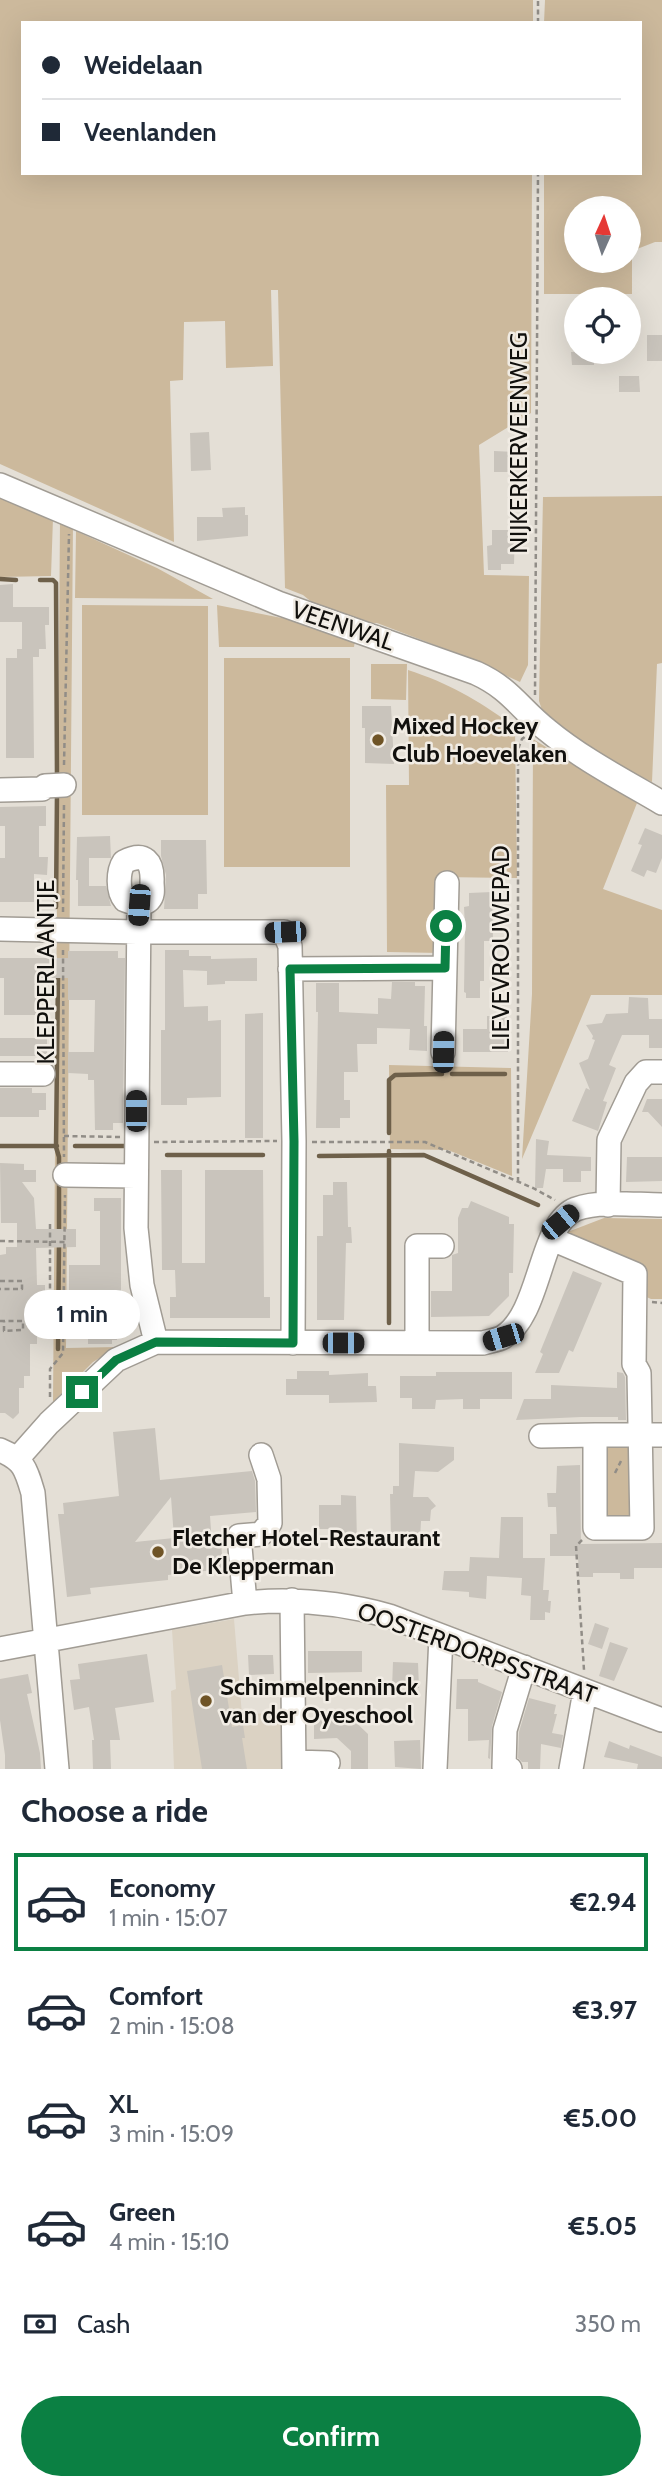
<!DOCTYPE html>
<meta charset="utf-8">
<style>
body{margin:0;font-family:Cabin,sans-serif;background:#f6f6f7;color:#1f2937;height:100vh;display:flex;flex-direction:column;font-size:26px;white-space:nowrap}
*{box-sizing:border-box;margin:0}
p{font-size:23px;color:#747a83}
.icon{flex:none;width:38px;height:38px;fill:none;stroke:currentColor;stroke-width:2;stroke-linecap:round;stroke-linejoin:round}
.map{position:relative;height:1769px;overflow:hidden}
.drawer{display:flex;flex-direction:column;background:#fff;flex:1}
.drawer>*{flex:none}
.top-card{position:absolute;left:21px;top:21px;width:621px;height:154px;border-radius:0px;box-shadow:0 7px 28px #0002;display:grid;align-content:center;height:154px;padding:0 21px;background:#fff}
.needle{width:46px;rotate:3deg}
.controls{position:absolute;left:564px;top:196px;display:grid;gap:14px}
.controls a{display:grid;place-items:center;width:77px;height:77px;border-radius:50%;background:#fff;box-shadow:0 7px 28px #0002;font-size:35px}
.end{position:absolute;width:32px;height:32px;margin:-16px;border:9px solid #0b8043;background:#fff;box-shadow:0 0 0 4px #fff}
.from{border-radius:50%}
.bubble{position:absolute;height:49px;border-radius:24px;background:#fff;box-shadow:0 7px 28px #0002;font-size:23px;font-weight:700;line-height:49px;text-align:center}
.car{position:absolute;width:21px;height:42px;margin:-21px -10px;border-radius:9px;box-shadow:0 0 5px 2px #0007;background:linear-gradient(#222 24%,#8ab4d8 0 40%,#222 0 76%,#8ab4d8 0 86%,#222 0)}
.top-card b{display:flex;align-items:center;gap:24px;height:66px;font-size:26px}
.top-card b+b{border-top:2px solid #e0e1e3}
.top-card i{width:18px;height:18px;background:#1f2937}
ul{padding:0;list-style:none}
li{display:flex;align-items:center;gap:21px;height:98px;margin:0 14px 10px;padding:0 7px;border:4px solid transparent;border-radius:0px}
li div{flex:1}
li b{display:block;font-size:26px}
li em{font-style:normal;font-weight:700}
li.active{border-color:#0b8043}
li>.icon{width:63px;height:63px;stroke-width:1.5}
h2{padding:0 21px;font-size:32px;line-height:84px}
.pay{display:flex;align-items:center;gap:18px;height:77px;padding:0 21px;font-size:26px}
.pay p{margin-inline-start:auto}
.action{display:flex;gap:14px;margin-top:auto;padding:14px 21px}
.action a{flex:1;height:80px;border-radius:42px;background:#0b8043;color:#fff;font-size:28px;font-weight:700;line-height:80px;text-align:center}
.map>svg:first-child{display:block}
.built{fill:#dbd2c3}
.green{fill:#ccb99c;fill-rule:evenodd}
.lines{fill:none;stroke-linecap:round;stroke-linejoin:round}
.stream{stroke:#6e604a;stroke-width:4.5}
.building{fill:#c9c4bc;fill-rule:evenodd}
.minor-casing{stroke:#a19c94;stroke-width:26}
.path{stroke:#918d87;stroke-width:2.5;stroke-dasharray:5 3.5;stroke-linecap:butt}
.minor{stroke:#fff;stroke-width:23}
.route{stroke:#0b8043;stroke-width:9}
.poi-dot{fill:#6f5426;stroke:#f1ece4;stroke-width:2.5}
.labels{text-anchor:middle;stroke-width:5;stroke-linejoin:round;paint-order:stroke}
.street-label{font-size:24px;fill:#11100d;stroke:#f1ece4}
.poi-label{font-size:24px;font-weight:bold;fill:#11100d;stroke:#f1ece4;text-anchor:start}
</style>
<div class="map">
<svg width="662" height="1769" viewBox="0 0 662 1769">
<rect width="100%" height="100%" fill="#e4dfd6"/>
<path class="built" d="M234,1619L242,1715L286,1711L287,1769H174L171,1691L176,1689L172,1630Z"/>
<path class="green" d="M0,0H533V23H23V173H532L531,413L479,445L484,575L529,576L528,665L520,682L461,655L377,623L336,622L303,595L285,588L278,290H271L273,366L226,368L225,321L184,322L183,380L170,381L174,542L0,464Z
M545,0H662V242H655L632,251V294H544V173H640V23H544ZM576,208H628V261H576Z
M0,493L53,518L51,576L0,577Z
M662,496V663L657,664L652,782L618,766L584,746L544,716L539,701L543,497Z
M60,520L73,523L66,1348L118,1347L93,1362L53,1402Z
M76,531L157,568L213,599L75,598Z
M82,605L208,606V815H82Z
M217,605L302,622L355,641L354,647H219Z
M224,658H350V867H224Z
M371,664H407L406,700L371,699Z
M408,670C451,684 479,701 515,727L517,878L442,877L440,953L387,952L386,785H409Z
M533,739L637,803L603,889L662,910V995H591L522,1159L532,994Z
M389,1065L511,1068L512,1176L448,1150L390,1149Z
M604,1218L662,1219V1299H651L642,1295L565,1233Z
M600,1441H636V1520H600Z"/>
<g class="lines">
<path class="stream" d="M0,579L16,580
M40,580H53L56,583L57,779
M56,907L57,792
M58,975L56,1147L59,1157V1169
M452,1074H505
M389,1133V1080L395,1075L442,1074
M0,1146H57
M75,1146H129
M389,1151V1323
M167,1155H263
M319,1156L424,1155L538,1205
M59,1232V1181
M58,1349L59,1244"/>
</g>
<path class="building" d="M647,335H662V361H647Z
M571,352H594V365H572Z
M619,376H639L640,392H619Z
M209,432L211,470L191,471L190,433Z
M494,451L514,452V472H494Z
M245,507V515H248V536L197,541V517H223L222,508Z
M492,530H515L514,564H501V570H488L487,546L492,545Z
M13,584V607H49V625H45L46,649H39V657H33L34,758H6V658H17V649H22V622H0V585Z
M362,706H391L394,764L365,763V728H362Z
M46,806V826H39V857H48L47,875L34,874V902H0V858H5V826H0V807Z
M645,828L662,835V858L656,873L647,870L644,877L631,871L642,845L638,844Z
M110,836L111,858H89V886H106L111,906H78V880H76L77,837Z
M161,840H206L207,894H198V909H164L166,875L161,856Z
M492,892L493,941H484V981H480V998H466V993L464,992L465,927L464,907L469,906V893Z
M165,950H189V956H211V959L257,958V981H225V984L207,985V971L183,970L184,1007L208,1006V1021L221,1020V1097L187,1098V1105H161V1030H165Z
M68,951H118V958H125L123,1123H113V1130H95L94,1080H88V1074L68,1073V1052H94L95,1000H68V978H39V1015H4V978H0V958H68Z
M392,982H415V986H425L424,1026H427V1051L409,1050L410,1029L377,1028V1044H357L358,1072H344V1100H350V1118H340V1128H316L318,1012H316V983H339V1012L378,1014V998L391,999Z
M629,997L648,998L649,1019H662V1048H649V1035H622L609,1065L616,1068L603,1101L607,1102L598,1131L572,1121L586,1088L590,1090L579,1063L588,1059L595,1040L592,1039L593,1036L586,1025L602,1023L606,1014L628,1013Z
M263,1013V1138H245V1014Z
M487,1016H507L508,1052H463V1029H487Z
M0,1038H47V1056H0Z
M0,1088H32V1093H46V1110H39V1117H0Z
M647,1099H662V1127L648,1112H642Z
M536,1139L549,1141L547,1155L591,1157V1171H581V1182H563V1169H546L543,1188H535Z
M627,1157H662V1181L626,1182Z
M0,1163L24,1164V1170H36V1182H22L34,1198L36,1229H76V1247L36,1248L37,1285H45V1311H42V1324H37V1344H30V1376H24V1388H19V1413L13,1419L5,1413H0V1255L6,1254V1247H17V1223H1Z
M161,1170H182V1263H205V1170H263L264,1297H270V1318H170V1297H176L175,1270H162Z
M333,1182H347L348,1227H351L352,1243H346L344,1320H317V1236H323V1195H333Z
M94,1198H121V1315H117V1340H112V1344H88V1328H79V1316H101V1290H69V1265H100V1211H94Z
M471,1201L509,1217V1224H514L513,1273H509V1296L489,1316L431,1317V1291H452V1255L458,1253V1218L462,1208H468Z
M573,1271L602,1283L573,1352L569,1350L559,1373H535L543,1354L540,1352Z
M297,1371H329V1375L368,1373V1386H376L377,1402L329,1403V1395H286V1379H297Z
M436,1372H512V1399H480V1409H463V1399L436,1400L435,1409H412V1398H400V1376H436Z
M617,1372L623,1373L625,1377L626,1420H618V1417H581L516,1420L524,1399H551V1385L617,1388Z
M155,1428L160,1480L252,1471L255,1481L256,1512L210,1516L212,1543L221,1542L223,1569L168,1575V1580L90,1588L91,1594L67,1597L58,1514H64L63,1503L119,1496L113,1432ZM171,1497L174,1538L135,1542Z
M399,1443L454,1447V1460L438,1472L415,1471L413,1497H428L436,1506L431,1510L430,1521H421L420,1539L391,1538L390,1494H393V1486H399Z
M580,1465L581,1544L662,1543V1568H634V1579H620V1573H593V1577H579L578,1556H550V1534H557L556,1507H548L547,1493H556L557,1466Z
M341,1495L356,1496L357,1543H336V1529H319V1505H341Z
M501,1517H523V1558H545L543,1590H549L548,1601H551L550,1613L545,1612V1620H530L531,1596L521,1595L522,1578L487,1576L486,1599L469,1597V1592L442,1590L444,1571H469L470,1557L499,1558Z
M595,1623L609,1628L602,1649L588,1644Z
M610,1642L628,1648L614,1681L599,1676Z
M308,1651H362V1672L308,1673Z
M147,1654L154,1702L115,1708L120,1740H110L111,1769H93L92,1740H94L89,1707L74,1710L70,1680L80,1679L78,1664Z
M248,1655H273L274,1674L249,1675Z
M393,1662L418,1663L419,1688H392Z
M222,1665L232,1727L243,1725L245,1738H242L247,1769H202L187,1671Z
M28,1674L32,1693L27,1694L40,1753L41,1769H5V1755L0,1720V1679Z
M457,1679H478V1682L502,1692L492,1726L490,1759L488,1758L489,1740L468,1741V1709H456Z
M529,1698L556,1705L554,1714H557L552,1733L563,1735L561,1748L541,1744L540,1769H528V1762H522L518,1758L519,1732Z
M314,1714H347L368,1734V1769H351V1751L337,1738L314,1739Z
M420,1740L421,1769L395,1767L394,1741Z
M609,1741L629,1749L630,1745L662,1757V1769H637L638,1764L604,1757Z"/>
<g class="lines">
<g class="minor-casing">
<path id="minor" d="M0,485L278,603L476,673C511,689 519,708 547,730C582,759 623,780 662,803
M0,790L42,789L45,786L64,785
M139,905C142,904 147,902 149,900C154,895 152,888 152,882C153,862 145,851 124,862C118,871 117,891 125,900L139,905L136,1228L142,1285L156,1342
M0,929L137,932H284L290,946L294,1141L293,1343
M290,969L445,968
M443,1052L447,883
M0,1074H43
M65,1175L136,1176
M608,1205L609,1140L636,1083L646,1072H662
M552,1239L635,1274L634,1364L639,1373L642,1528H595V1435H662
M417,1343V1246H442
M541,1436L595,1435
M0,1450C24,1460 26,1469 33,1493L57,1769
M18,1458L49,1423L116,1360L156,1342L483,1343C489,1341 498,1340 503,1337C542,1313 539,1223 576,1209C602,1200 635,1205 662,1205
M292,1600L294,1769
M245,1603L239,1536L261,1534L270,1523L269,1479L261,1455
M0,1649L245,1603C294,1598 342,1603 389,1616L662,1720
M294,1762L328,1763
M435,1769L441,1636
M510,1769L504,1767L505,1730L524,1667
M571,1769L585,1691"/>
</g>
<path class="path" d="M538,23V0
M535,695L538,173
M64,765L69,534
M63,912L64,803
M63,950L64,1157
M64,1136L120,1137
M154,1142L277,1141
M312,1142H425L533,1188L555,1200
M518,1182V749L522,739L527,735
M50,1224V1325
M0,1241L65,1242
M0,1281H22V1289H0
M652,1302L662,1303
M0,1321H23V1330L4,1331V1321
M50,1397V1369L63,1353L65,1195
M615,1473L621,1461
M582,1540L576,1546L584,1670"/>
<use href="#minor" class="minor"/>
</g>
<g class="lines">
<path class="route" d="M82,1392L116,1360L156,1342L293,1343L294,1141L290,969L445,968L446,926"/>
</g>
<g class="poi-dot">
<circle cx="378" cy="740" r="7"/>
<circle cx="158" cy="1552" r="7"/>
<circle cx="206" cy="1701" r="7"/>
</g>
<g class="labels">
<g class="street-label">
<text transform="translate(519 443) rotate(-90)" y="8">NIJKERKERVEENWEG</text>
<text transform="translate(343 626) rotate(19)" y="8">VEENWAL</text>
<text transform="translate(501 948) rotate(-90)" y="8">LIEVEVROUWEPAD</text>
<text transform="translate(46 972) rotate(-90)" y="8">KLEPPERLAANTJE</text>
<text transform="translate(477 1653) rotate(20)" y="8">OOSTERDORPSSTRAAT</text>
</g>
<g class="poi-label">
<text x="392" y="734">Mixed Hockey<tspan x="392" dy="28">Club Hoevelaken</tspan></text>
<text x="172" y="1546">Fletcher Hotel-Restaurant<tspan x="172" dy="28">De Klepperman</tspan></text>
<text x="220" y="1695">Schimmelpenninck<tspan x="220" dy="28">van der Oyeschool</tspan></text>
</g>
</g>
</svg>
<div class="controls">
<a><svg class="needle" viewBox="-14 -14 28 28"><path d="M0-13l5 13h-10z" fill="#e53935"/><path d="M0 13l5-13h-10z" fill="#747a83"/></svg></a>
<a><svg class="icon" aria-label="locate" viewBox="0 0 24 24"><circle cx="12" cy="12" r="6"/><path d="M12 2v4M12 18v4M2 12h4M18 12h4"/></svg></a>
</div>
<i class="end from" style="left:446px;top:926px"></i>
<i class="end" style="left:82px;top:1392px"></i>
<div class="bubble" style="left:24px;top:1290px;width:116px">1 min</div>
<i class="car" style="left:139px;top:905px;rotate:184deg"></i>
<i class="car" style="left:285px;top:932px;rotate:268deg"></i>
<i class="car" style="left:443px;top:1052px;rotate:1deg"></i>
<i class="car" style="left:136px;top:1111px;rotate:0deg"></i>
<i class="car" style="left:560px;top:1222px;rotate:50deg"></i>
<i class="car" style="left:503px;top:1337px;rotate:253deg"></i>
<i class="car" style="left:343px;top:1343px;rotate:90deg"></i>
<div class="top-card">
<b><i class="from"></i>Weidelaan</b>
<b><i></i>Veenlanden</b>
</div>
</div>
<section class="drawer">
<h2>Choose a ride</h2>
<ul>
<li class="active"><svg class="icon" aria-label="car" viewBox="0 0 24 24"><path d="M5 17H2v-5l4-1 3-4h7l3 4 3 1v5h-3M9 17h6M6 11h13"/><circle cx="7" cy="17" r="2"/><circle cx="17" cy="17" r="2"/></svg><div><b>Economy</b><p>1 min · 15:07</p></div><em>€2.94</em></li>
<li><svg class="icon" aria-label="car" viewBox="0 0 24 24"><path d="M5 17H2v-5l4-1 3-4h7l3 4 3 1v5h-3M9 17h6M6 11h13"/><circle cx="7" cy="17" r="2"/><circle cx="17" cy="17" r="2"/></svg><div><b>Comfort</b><p>2 min · 15:08</p></div><em>€3.97</em></li>
<li><svg class="icon" aria-label="car" viewBox="0 0 24 24"><path d="M5 17H2v-5l4-1 3-4h7l3 4 3 1v5h-3M9 17h6M6 11h13"/><circle cx="7" cy="17" r="2"/><circle cx="17" cy="17" r="2"/></svg><div><b>XL</b><p>3 min · 15:09</p></div><em>€5.00</em></li>
<li><svg class="icon" aria-label="car" viewBox="0 0 24 24"><path d="M5 17H2v-5l4-1 3-4h7l3 4 3 1v5h-3M9 17h6M6 11h13"/><circle cx="7" cy="17" r="2"/><circle cx="17" cy="17" r="2"/></svg><div><b>Green</b><p>4 min · 15:10</p></div><em>€5.05</em></li>
</ul>
<div class="pay"><svg class="icon" aria-label="cash" viewBox="0 0 24 24"><path d="M3 7h18v10H3z"/><circle cx="12" cy="12" r="2"/></svg>Cash<p>350 m</p></div>
<div class="action"><a>Confirm</a></div>
</section>
